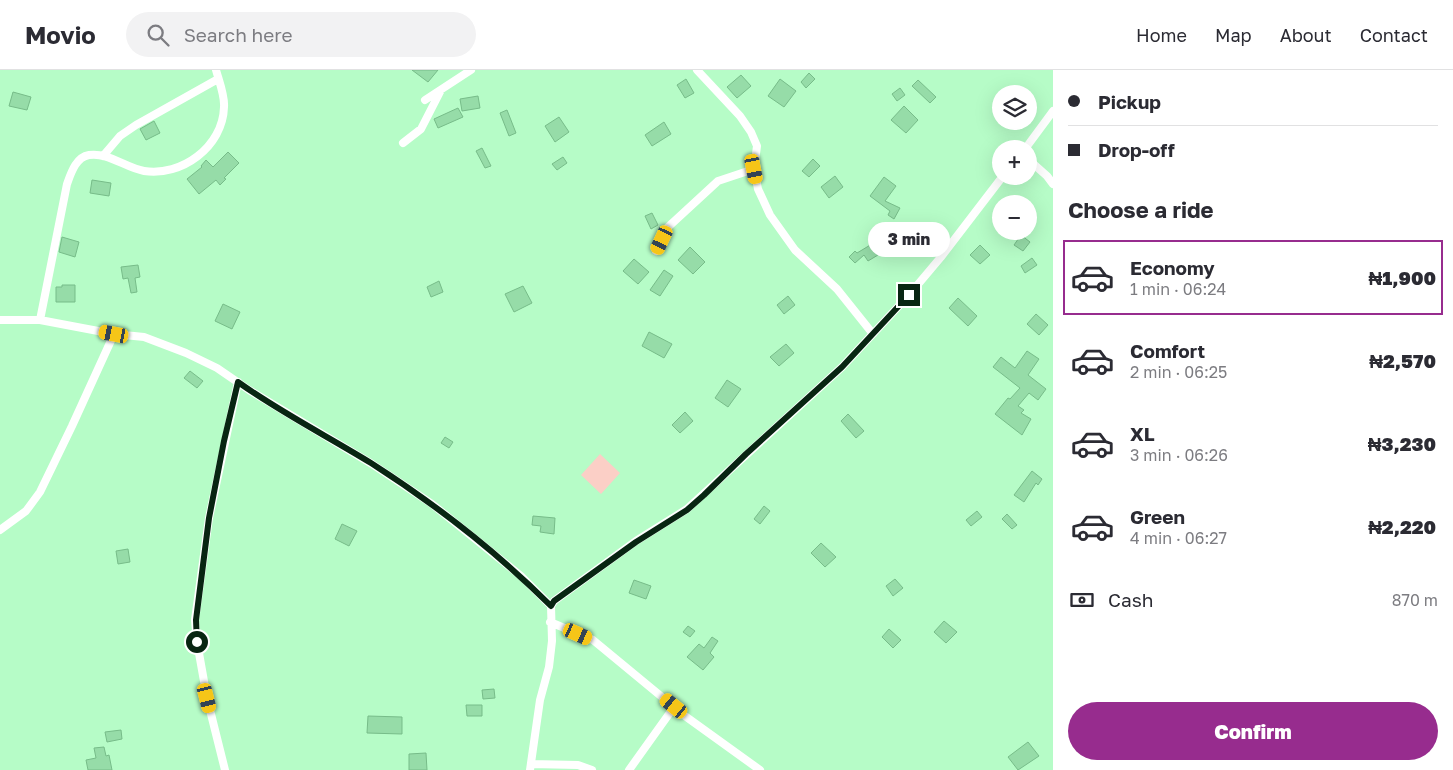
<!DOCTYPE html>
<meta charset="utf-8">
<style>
body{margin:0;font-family:"Golos Text",sans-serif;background:#f2f2f3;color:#2b2b33;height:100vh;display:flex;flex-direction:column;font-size:19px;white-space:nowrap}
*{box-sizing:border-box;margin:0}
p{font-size:16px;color:#7c7c81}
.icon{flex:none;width:28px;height:28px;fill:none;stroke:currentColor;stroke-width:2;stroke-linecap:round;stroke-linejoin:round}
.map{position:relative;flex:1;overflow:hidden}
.sheet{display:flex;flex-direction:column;background:#fff;width:400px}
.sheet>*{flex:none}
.banner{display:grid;align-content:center;height:110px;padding:0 15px;background:#fff}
.tools{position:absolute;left:992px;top:15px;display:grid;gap:10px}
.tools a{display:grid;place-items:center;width:45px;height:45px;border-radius:50%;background:#fff;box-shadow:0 5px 20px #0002;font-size:25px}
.end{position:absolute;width:22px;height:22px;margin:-11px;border:6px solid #082512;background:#fff;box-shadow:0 0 0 2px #fff}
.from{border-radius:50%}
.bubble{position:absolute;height:35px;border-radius:18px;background:#fff;box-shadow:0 5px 20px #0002;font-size:16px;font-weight:800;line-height:35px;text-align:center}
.car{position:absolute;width:15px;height:30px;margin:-15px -8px;border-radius:6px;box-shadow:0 0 4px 1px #0007;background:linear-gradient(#f5c518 24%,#345 0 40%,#f5c518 0 76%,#345 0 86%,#f5c518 0)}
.banner b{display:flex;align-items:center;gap:18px;height:48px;font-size:19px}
.banner b+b{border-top:1px solid #e1e1e2}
.banner i{width:12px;height:12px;background:#2b2b33}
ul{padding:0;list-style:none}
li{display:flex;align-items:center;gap:15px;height:75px;margin:0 10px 8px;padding:0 5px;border:2px solid transparent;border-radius:0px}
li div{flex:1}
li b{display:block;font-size:19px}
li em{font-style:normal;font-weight:800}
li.selected{border-color:#972c8e}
li>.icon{width:45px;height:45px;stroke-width:1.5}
h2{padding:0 15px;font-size:22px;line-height:60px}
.pay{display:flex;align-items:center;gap:12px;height:55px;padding:0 15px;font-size:19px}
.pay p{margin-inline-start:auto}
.primary-button{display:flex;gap:10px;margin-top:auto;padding:10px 15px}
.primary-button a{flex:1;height:58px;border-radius:30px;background:#972c8e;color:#fff;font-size:20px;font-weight:800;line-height:58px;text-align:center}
header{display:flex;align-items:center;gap:30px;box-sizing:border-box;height:70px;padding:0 25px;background:#fff;border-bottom:1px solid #e1e1e2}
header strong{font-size:24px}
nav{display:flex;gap:28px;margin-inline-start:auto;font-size:18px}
.search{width:350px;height:45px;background:#f2f2f3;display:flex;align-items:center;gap:12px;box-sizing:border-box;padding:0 18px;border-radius:28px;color:#7c7c81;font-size:19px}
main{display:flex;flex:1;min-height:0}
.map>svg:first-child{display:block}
.green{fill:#fbcfc6}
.building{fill:#96dca8;stroke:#77bc89}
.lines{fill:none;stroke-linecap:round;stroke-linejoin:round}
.street{stroke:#fff;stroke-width:8}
.route{stroke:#082512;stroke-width:6}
</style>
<header>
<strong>Movio</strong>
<div class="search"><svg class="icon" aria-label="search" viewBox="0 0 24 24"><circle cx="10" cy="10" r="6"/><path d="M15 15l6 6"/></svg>Search here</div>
<nav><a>Home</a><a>Map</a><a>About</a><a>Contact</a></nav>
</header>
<main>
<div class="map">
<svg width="1053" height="700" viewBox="0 0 1053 700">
<rect width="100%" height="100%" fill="#b6fcc7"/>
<path class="green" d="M600,384L620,403L601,424L581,405Z"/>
<path class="building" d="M412,0H438L428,12Z
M809,3L815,9L806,18L801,12Z
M741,5L751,16L737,28L727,17Z
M686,9L694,23L685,28L677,15Z
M780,9L796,21L784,37L768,26Z
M918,10L936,27L930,33L912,16Z
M900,18L905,25L897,31L892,24Z
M13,22L31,27L27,40L9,36Z
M478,26L480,38L462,41L460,29Z
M904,36L918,50L906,63L891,50Z
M458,38L463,47L438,58L434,49Z
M507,40L516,63L509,66L500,43Z
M559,47L569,62L555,72L545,56Z
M154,51L160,63L146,70L140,59Z
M664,52L671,64L652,76L645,65Z
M482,78L491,96L485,98L476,81Z
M228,82L239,93L224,108L226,109L220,115L216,110L199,124L187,109L202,97L201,96L206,90L213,97Z
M563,87L567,93L557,100L552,94Z
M813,89L820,96L809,107L802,101Z
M835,106L843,117L829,128L821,117Z
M884,107L896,116L885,131L900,138L894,149L888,145L890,141L870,126Z
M92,110L111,113L109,126L90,123Z
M652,143L658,155L651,159L645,146Z
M1021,165L1030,172L1023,181L1014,175Z
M62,167L79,172L75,187L59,182Z
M877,171L883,182L868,191L864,185L855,193L849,187L855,181L857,183Z
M980,175L990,185L980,194L970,185Z
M690,177L705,192L693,204L678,190Z
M1032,188L1037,195L1025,203L1021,196Z
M634,189L649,202L638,214L623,201Z
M138,195L140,207L135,208L137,222L131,223L128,208L123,209L121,197Z
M664,200L673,206L660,226L650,220Z
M439,211L443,222L431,227L427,217Z
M62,215H75V232H56V217H62Z
M523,216L532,233L514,242L505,224Z
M788,226L795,235L784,244L777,235Z
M958,228L977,246L968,256L949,238Z
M223,234L240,242L232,259L215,251Z
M1036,244L1048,255L1039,265L1027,254Z
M649,262L672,274L664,288L642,276Z
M786,274L794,283L779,296L770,287Z
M1027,281L1039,289L1028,305L1046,319L1038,330L1029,323L1018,336L1024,340L1021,343L1031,349L1022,365L995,344L1008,328L1010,329L1020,318L993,297L1001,287L1015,298Z
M190,301L203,311L197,318L184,308Z
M727,310L741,319L728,337L715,328Z
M685,342L693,351L680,363L672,355Z
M848,344L864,361L856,368L841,351Z
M445,367L453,372L449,378L441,373Z
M1032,401L1042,409L1038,415L1036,413L1024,432L1014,425Z
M764,436L770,441L760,454L754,449Z
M977,441L982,447L971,456L966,450Z
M1007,444L1017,455L1012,459L1002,449Z
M533,446L555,448L554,464L540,462L541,456L532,455Z
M342,454L357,461L349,476L335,469Z
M821,473L836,487L825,497L811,483Z
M128,479L130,492L118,494L116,481Z
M895,509L903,518L893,526L886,516Z
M634,510L651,516L646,529L629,523Z
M944,551L957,562L946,573L934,562Z
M688,556L695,561L690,567L683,562Z
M889,559L901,570L893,578L882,567Z
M712,567L718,571L710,583L714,587L703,600L687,587L699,574L704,578Z
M494,619L495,628L483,629L482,620Z
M466,635H482V646H467Z
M368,646L402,647V664L367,663Z
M121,660L122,669L107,672L105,662Z
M1028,672L1039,686L1018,700L1008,687Z
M104,677L106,686L109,685L112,700H88L86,690L96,688L94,678Z
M426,683L427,700H409V684Z"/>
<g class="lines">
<path class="street" d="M697,0L740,46L751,62L757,76L754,99L758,119L770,145L795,180L837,219L873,264
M425,30L471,0
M403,73L421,59L441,20
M1025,79L1053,41
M103,86L120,66L136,55L218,9
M1029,90L1047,106L1053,114
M656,181L667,158L718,111L754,99
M0,250H40L114,264L144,267L186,283L217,298L249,320L372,394L432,434L521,506L551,536
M40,250L67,114C71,103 76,87 89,85C108,82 126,98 144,101C181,107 223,77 224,37C225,26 219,11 216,0
M0,460L26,441L40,422L72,356L114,264
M550,552L593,570L685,646L760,700
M531,694L578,695L592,700
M225,700L207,628L197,572L195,550L209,448L238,312
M530,700L540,630L549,597L552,571L551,536L554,531L636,471L687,439L842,297L909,225L941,187L1003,106
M629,700L674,637"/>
</g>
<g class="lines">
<path class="route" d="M197,572L196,550L209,448L224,371L238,312C280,342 327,366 371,393C435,434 497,482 551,536L554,531L636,472L687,440L704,425L746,384L842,297L909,225"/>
</g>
</svg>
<div class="tools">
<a><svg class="icon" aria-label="layers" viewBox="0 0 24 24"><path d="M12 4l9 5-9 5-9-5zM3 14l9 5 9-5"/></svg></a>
<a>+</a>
<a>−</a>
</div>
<i class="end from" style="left:197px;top:572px"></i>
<i class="end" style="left:909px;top:225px"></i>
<div class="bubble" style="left:868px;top:152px;width:82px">3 min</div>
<i class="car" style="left:754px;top:99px;rotate:169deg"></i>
<i class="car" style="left:662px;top:170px;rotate:205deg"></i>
<i class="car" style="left:114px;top:264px;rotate:281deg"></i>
<i class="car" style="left:578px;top:564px;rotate:114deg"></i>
<i class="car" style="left:207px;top:628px;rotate:166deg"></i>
<i class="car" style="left:674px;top:636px;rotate:309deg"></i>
</div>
<section class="sheet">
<div class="banner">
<b><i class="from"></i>Pickup</b>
<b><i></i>Drop-off</b>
</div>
<h2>Choose a ride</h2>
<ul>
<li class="selected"><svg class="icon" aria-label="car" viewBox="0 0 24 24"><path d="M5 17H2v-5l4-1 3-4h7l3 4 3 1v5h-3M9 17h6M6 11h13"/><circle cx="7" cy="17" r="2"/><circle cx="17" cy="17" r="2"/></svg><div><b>Economy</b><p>1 min · 06:24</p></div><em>₦1,900</em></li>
<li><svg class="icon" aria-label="car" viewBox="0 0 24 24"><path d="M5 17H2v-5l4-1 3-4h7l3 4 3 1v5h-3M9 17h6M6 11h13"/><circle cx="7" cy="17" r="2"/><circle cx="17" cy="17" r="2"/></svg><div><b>Comfort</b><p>2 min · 06:25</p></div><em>₦2,570</em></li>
<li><svg class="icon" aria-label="car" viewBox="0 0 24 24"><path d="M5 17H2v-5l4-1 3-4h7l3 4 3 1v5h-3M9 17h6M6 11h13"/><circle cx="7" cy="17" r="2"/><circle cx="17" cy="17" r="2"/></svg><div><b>XL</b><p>3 min · 06:26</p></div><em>₦3,230</em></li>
<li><svg class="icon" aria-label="car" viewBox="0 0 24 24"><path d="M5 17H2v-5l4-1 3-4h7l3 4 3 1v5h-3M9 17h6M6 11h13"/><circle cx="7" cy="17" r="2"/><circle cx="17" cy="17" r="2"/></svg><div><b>Green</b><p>4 min · 06:27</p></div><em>₦2,220</em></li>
</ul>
<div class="pay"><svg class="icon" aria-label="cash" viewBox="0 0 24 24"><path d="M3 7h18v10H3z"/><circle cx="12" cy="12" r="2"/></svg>Cash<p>870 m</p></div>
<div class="primary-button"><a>Confirm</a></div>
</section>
</main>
